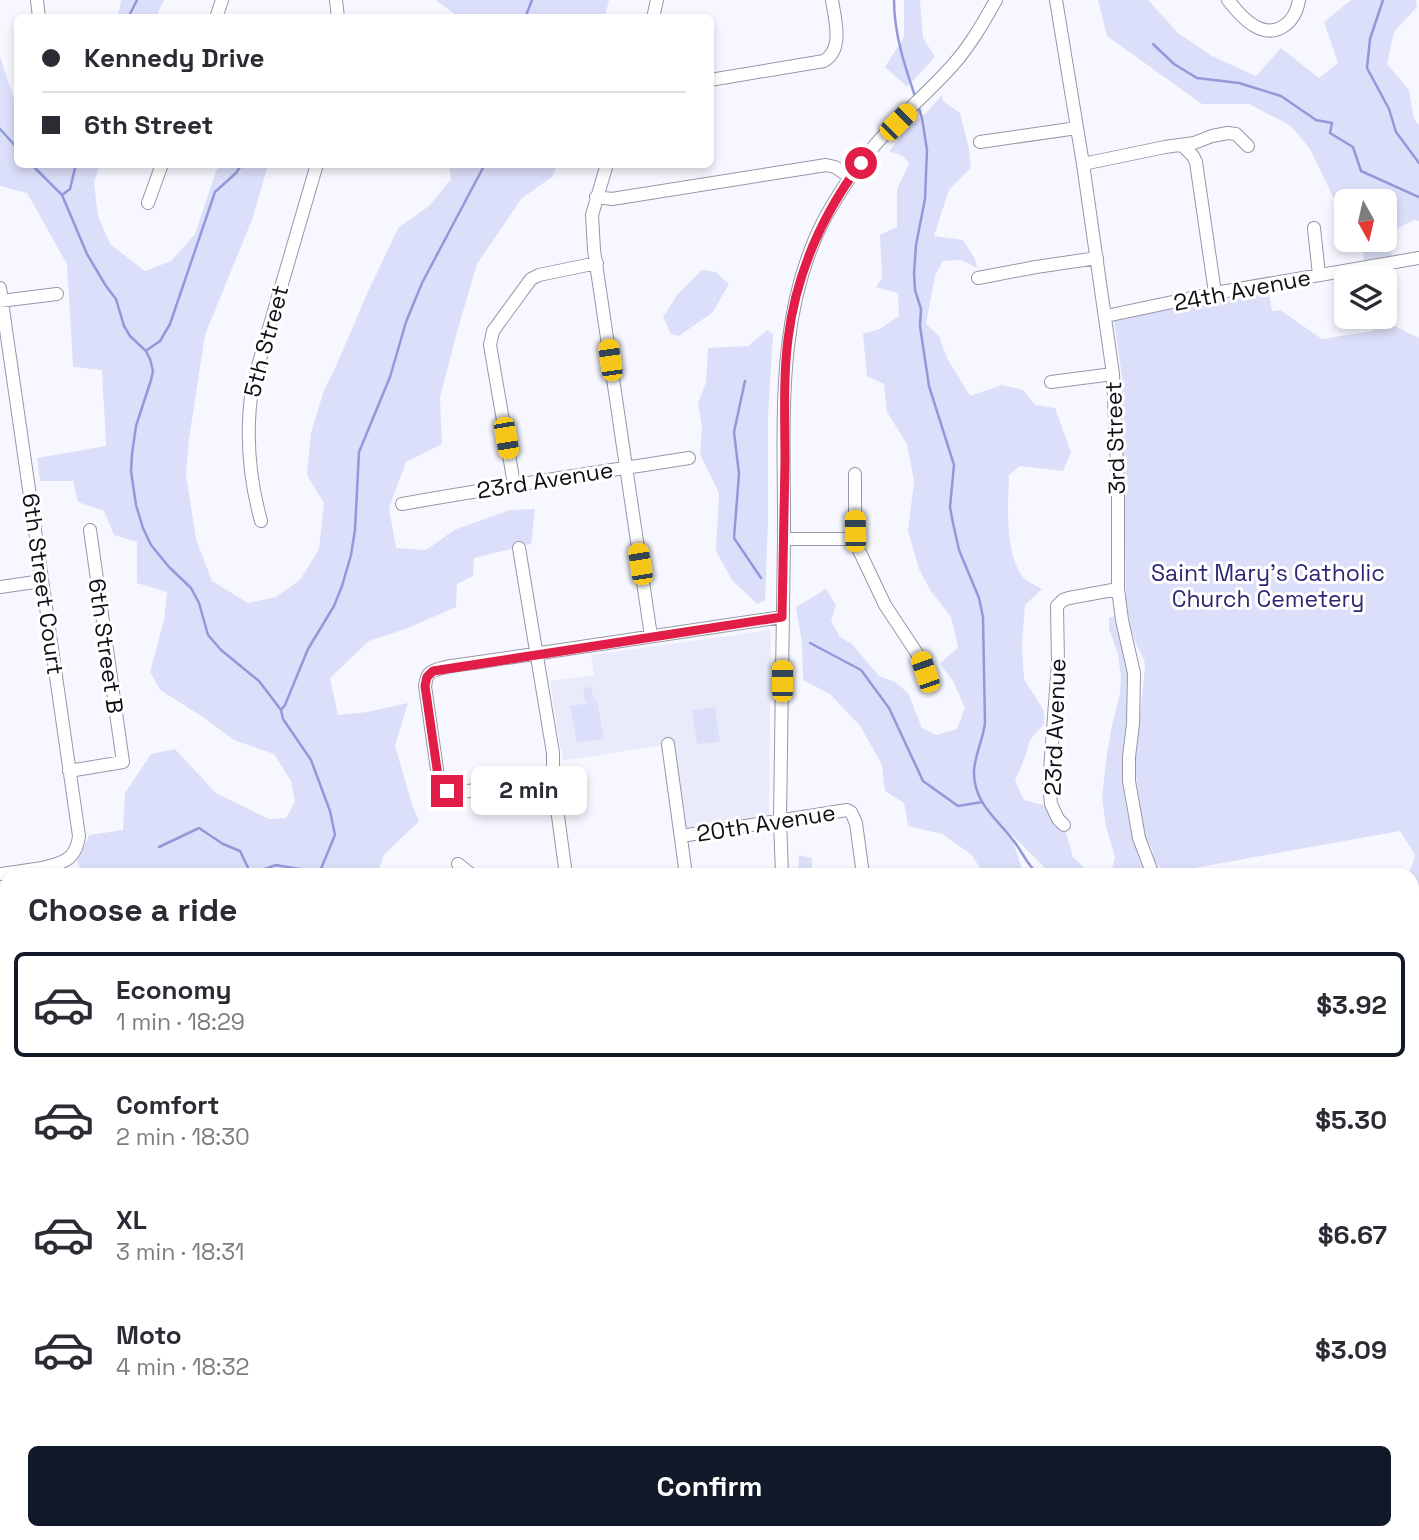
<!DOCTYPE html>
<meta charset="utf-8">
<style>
body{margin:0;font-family:"Space Grotesk",sans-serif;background:#f7f7f7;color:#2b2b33;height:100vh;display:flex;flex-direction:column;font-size:26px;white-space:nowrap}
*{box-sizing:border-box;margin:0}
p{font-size:23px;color:#7c7c81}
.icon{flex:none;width:38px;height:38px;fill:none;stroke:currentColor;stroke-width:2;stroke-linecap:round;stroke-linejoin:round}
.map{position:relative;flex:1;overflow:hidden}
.side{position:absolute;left:0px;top:868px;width:1419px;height:672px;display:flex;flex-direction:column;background:#fff;border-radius:21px 21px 0 0;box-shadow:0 4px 10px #0003}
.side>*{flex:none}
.top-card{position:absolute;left:14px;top:14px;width:700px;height:154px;border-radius:10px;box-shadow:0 4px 10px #0003;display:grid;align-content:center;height:154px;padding:0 28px;background:#fff}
.needle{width:46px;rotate:172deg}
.fabs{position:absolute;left:1334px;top:189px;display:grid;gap:14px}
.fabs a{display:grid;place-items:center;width:63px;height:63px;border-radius:10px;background:#fff;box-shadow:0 4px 10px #0003;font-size:35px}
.end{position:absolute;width:32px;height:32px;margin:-16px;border:9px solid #e11d48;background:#fff;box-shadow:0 0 0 4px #fff}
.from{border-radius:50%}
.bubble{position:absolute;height:49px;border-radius:10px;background:#fff;box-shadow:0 4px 10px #0003;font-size:23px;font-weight:700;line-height:49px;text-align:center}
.car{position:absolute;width:21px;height:42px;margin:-21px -10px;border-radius:9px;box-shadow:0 0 5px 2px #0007;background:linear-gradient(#f5c518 24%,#345 0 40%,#f5c518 0 76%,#345 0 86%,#f5c518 0)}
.top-card b{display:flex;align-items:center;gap:24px;height:66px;font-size:26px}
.top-card b+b{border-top:2px solid #e1e1e2}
.top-card i{width:18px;height:18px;background:#2b2b33}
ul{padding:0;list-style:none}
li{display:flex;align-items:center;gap:21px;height:105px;margin:0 14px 10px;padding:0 14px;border:4px solid transparent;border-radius:10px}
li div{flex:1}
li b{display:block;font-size:26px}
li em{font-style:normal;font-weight:700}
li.active{border-color:#111827}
li>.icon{width:63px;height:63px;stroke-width:1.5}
h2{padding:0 28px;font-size:32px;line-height:84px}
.button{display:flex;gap:14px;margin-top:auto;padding:14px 28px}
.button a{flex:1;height:80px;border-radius:10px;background:#111827;color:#fff;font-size:28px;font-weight:700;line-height:80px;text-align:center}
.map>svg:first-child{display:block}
.built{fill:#eaebfa}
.green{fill:#dcdff9}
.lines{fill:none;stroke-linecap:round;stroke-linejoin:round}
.stream{stroke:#9498da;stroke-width:2.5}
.minor-casing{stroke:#9698a8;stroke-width:14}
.major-casing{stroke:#9698a8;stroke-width:16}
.minor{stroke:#fff;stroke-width:12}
.major{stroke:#fff;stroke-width:14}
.rail-casing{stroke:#38383f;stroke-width:5}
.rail{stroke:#fff;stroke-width:2.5;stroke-dasharray:8;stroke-linecap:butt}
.route{stroke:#e11d48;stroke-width:9}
.labels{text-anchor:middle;stroke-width:6;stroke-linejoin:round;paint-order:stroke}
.street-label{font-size:23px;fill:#0e0e14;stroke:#fff}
.park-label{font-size:23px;fill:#2d2672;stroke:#fff}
</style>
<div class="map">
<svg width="1419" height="1540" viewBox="0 0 1419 1540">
<rect width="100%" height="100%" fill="#f7f8ff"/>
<path class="built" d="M771,630L769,815L673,832L662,745L562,761L563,753L560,746L550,681L594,675L591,655Z
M826,1533H1178L1179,1540H797Z"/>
<path class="green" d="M121,0H164L156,17H115L119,12Z
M436,0H609L605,17H458Z
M904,0H920L923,38L935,57L907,87L885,67L904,37Z
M1098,0H1148L1178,33L1212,56L1256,76L1281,48L1319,78L1338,63L1324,22L1351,0H1416L1417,7L1394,32L1387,64L1409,90L1414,119L1419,125V221L1414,220L1389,233L1392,256L1364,261L1362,240H1384V201H1347L1334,199L1310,149L1291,126L1249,104H1202L1107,36Z
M0,57L16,104L17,105L18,164L100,165L94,182L98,216L110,244L145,271L171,261L195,234L216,171L222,165H268L253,217L205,335L189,439L186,475L196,539L212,581L248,603L276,597L300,580L319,549L324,503L307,475L311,433L324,390L337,364L367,294L398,228L429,206L451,179L449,165H557L552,177L522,198L477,264L457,332L440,398L442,444L406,462L389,508L396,548L426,550L454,530L510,510L535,509L531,544L474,558L473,576L457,584L456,607L408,628L369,641L330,678L338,715L367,712L408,703L395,746L412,804L419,821L384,855L377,875H141L137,871L82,873L77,861L89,835L123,830L125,793L151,754L175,749L216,793L269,819L286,818L295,802L291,781L274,754L234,740L200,715L160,690L150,672L164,620L167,592L137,583V542L114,535L104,511L78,502L73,481H40L37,458L106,446L102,370L73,367L67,264L27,193L0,186Z
M942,95L943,101L960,113L969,149L971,168L949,190L934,236L963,240L975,259L977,268L961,260L943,261L935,276L926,324L939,336L947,358L970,396L1002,385L1023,390L1035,405L1055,408L1071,452L1063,471L1020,466L1009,475C1008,503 1005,548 1020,573C1023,580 1035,585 1042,589L1025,605L1022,643L1024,679L1044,711V724L1030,740L1025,757L1015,781L1024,800L1043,805L1065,829L1073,857L1089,872H1111L1115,857L1106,827L1102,797L1106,761L1112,725L1120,693L1121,677L1118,654L1109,629V618L1115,616L1131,682L1123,769L1125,801L1133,839L1144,875H1052L1010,833L1024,875H984L972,855L942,834L908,826L904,803L885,791L882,765L861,727L830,694L803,680L802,643L796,607L826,589L836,605L831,621L840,637L852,644L879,676L895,682L908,693L922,728L937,735L957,729L965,708L953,681L940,664L958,647L951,617L930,590L919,569L908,531L914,481L907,444L887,412L884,384L867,376L863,334L880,329L899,316L898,293L876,287L882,278L880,235L897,227V189L909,164L903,156L889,151L898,141L902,133L927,112Z
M702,270L716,272L729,284L713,312L679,336L671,334L663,317L677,295Z
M1269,293L1272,311L1280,310L1322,339L1372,331L1383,320L1419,338V947L1412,949V875H1409L1415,855L1400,831L1166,873L1154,861L1152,857L1153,851L1145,836L1139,803L1135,762L1145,667L1144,662L1145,661C1133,642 1129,622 1126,601L1122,377L1114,321L1130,314Z
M767,330L773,334L768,416V521L765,600L757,604L732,580L716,551L719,493L700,454L702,428L698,403L706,382L708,348L748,346Z
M591,687L594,702L597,701L604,739L577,742L570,706L589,703L585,702L583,688Z
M715,706L720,742L697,744L692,711Z
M799,855L812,858V875H798Z
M0,1044L7,1065V1203L0,1206L2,1103L0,1092Z
M1419,1400V1540H1187L1185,1533H1412V1401Z"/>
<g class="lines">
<path class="stream" d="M894,0C894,34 905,67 916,99
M1383,0L1370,39L1367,68L1389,109L1396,132L1419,163
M128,18L137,0
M525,18L532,0
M1153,44L1174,64L1197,78L1239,83L1281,96L1316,120L1332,123L1330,133L1353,147L1361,171L1419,197
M918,105L922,118L927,150L925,199L916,245L914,273L915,290L921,309L920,326L929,386L954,465L950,507L953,523L959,550L979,598L983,617L985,723C983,740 975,754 974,771C973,804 999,820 1016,844C1024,855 1028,866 1039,875
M0,129L18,149
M31,164L62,195L87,254L106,286L116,299L124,326L130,336L146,351L150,359L153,371L151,380L136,426L132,454L131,471L136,505L143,528L151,545L169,567L191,588L199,603L208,635L221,650L259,681L281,710L283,719L311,760L330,811L335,835L320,871V875
M62,195L70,189L76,164
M147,350L160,341L170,324L215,192L236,173L242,164
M745,381L734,432L739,474L734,538L761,578
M810,643L861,670L889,708L923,781L958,806L982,802
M281,710L285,705L308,649L334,606L342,586L351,555L355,530L359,452L390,377L406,322L422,283L485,164
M159,847L199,828L223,844L240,851L251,874L276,865L305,870L320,871"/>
<g class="minor-casing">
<path id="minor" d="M37,0L39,18
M336,0L338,18
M1056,0L1083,164L1113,374L1118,492V589L1122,620L1134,673L1133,724L1129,757V781L1139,838L1153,875
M1228,0C1235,9 1243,19 1253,25C1275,39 1295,24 1299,0
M216,18L222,0
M653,18L657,0
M710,80L824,61C844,49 835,20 832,0
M980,142L1077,128
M1182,145L1193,156L1196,162L1215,293
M607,164L592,215L594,250L651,636
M1083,164L1165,147L1194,143L1212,136L1228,133L1236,134L1248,146
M596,197L612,199L826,165L835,167L850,177
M148,203L162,164
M1314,228L1319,275
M978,278L1036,267L1097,258
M0,288L79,836C78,844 76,851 70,857C57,869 18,871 0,874
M0,301L57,294
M1106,316L1215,293L1419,258
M1051,382L1113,374
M855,474V531L857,546L885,605L920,658L925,672
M514,484L490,345L493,331L531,279L539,275L597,263
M402,504C497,487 593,473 689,458
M261,521C248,474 245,430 253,383L317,164
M784,539H855
M519,548L553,753V779L566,875
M0,587L42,581
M668,744L686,875
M69,771L123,762L90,530
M553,779L461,792C448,793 442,789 438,776L425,686C426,682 426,677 429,674C435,666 469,664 480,662L782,617
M1064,825L1058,819L1051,804L1049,784L1058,663L1057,606L1063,600L1069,598L1118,589
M681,836L847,810L851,812L856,823L863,875
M458,864L472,875
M782,875L780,820C781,726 783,632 784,539C785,431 773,314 826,216C839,193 854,170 871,150C895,120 926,95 952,66C970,46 983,23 996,0
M1412,1240L1419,1238
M0,1274L7,1272
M1412,1385L1419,1383
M121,1533L123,1540
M394,1533L395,1540
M1189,1533L1191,1540
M188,1540L216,1533
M757,1540L787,1533"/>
</g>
<g class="major-casing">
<path id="major" d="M0,982L7,1003
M1412,990L1419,988
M1412,1116L1419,1114
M0,1334L7,1333
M0,1459L7,1457"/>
</g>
<use href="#minor" class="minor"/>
<use href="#major" class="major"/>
<g class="rail-casing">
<path id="rail" d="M1412,1357L1419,1355
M658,1540L686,1533"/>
</g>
<use href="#rail" class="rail"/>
</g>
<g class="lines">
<path class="route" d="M447,791L440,784L438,776L425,686L427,677L433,671L782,617C783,566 784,514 785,462C785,421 783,379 788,339C796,274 822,215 861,163"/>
</g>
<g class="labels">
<g class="street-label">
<text transform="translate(1242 290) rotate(-11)" y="8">24th Avenue</text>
<text transform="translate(266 341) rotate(-75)" y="8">5th Street</text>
<text transform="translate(1115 438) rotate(-92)" y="8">3rd Street</text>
<text transform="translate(545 480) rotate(-9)" y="8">23rd Avenue</text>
<text transform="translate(43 584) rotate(82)" y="8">6th Street Court</text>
<text transform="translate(106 646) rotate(82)" y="8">6th Street B</text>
<text transform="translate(1055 727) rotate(-88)" y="8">23rd Avenue</text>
<text transform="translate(766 823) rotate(-9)" y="8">20th Avenue</text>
</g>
<g class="park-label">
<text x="1268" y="581">Saint Mary's Catholic<tspan x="1268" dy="26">Church Cemetery</tspan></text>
</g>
</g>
</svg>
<div class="fabs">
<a><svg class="needle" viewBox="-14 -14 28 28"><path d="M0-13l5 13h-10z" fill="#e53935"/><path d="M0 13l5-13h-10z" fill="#7c7c81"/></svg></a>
<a><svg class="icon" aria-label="layers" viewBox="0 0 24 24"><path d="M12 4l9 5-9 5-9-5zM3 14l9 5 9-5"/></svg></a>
</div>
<i class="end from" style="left:861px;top:163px"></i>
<i class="end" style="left:447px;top:791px"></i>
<div class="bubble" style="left:471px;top:766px;width:116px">2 min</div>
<i class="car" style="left:898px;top:122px;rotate:45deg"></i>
<i class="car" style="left:610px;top:360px;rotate:352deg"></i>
<i class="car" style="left:506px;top:438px;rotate:170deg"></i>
<i class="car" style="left:855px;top:531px;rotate:359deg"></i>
<i class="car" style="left:640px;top:564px;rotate:351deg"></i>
<i class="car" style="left:925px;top:672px;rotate:341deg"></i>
<i class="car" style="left:782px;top:681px;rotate:0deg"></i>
<div class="top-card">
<b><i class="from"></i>Kennedy Drive</b>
<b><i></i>6th Street</b>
</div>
<section class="side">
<h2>Choose a ride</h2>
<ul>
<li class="active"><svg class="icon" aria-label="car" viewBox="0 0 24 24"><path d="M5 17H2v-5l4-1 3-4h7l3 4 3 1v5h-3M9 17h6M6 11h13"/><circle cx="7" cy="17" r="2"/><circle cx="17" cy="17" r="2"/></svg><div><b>Economy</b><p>1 min · 18:29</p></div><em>$3.92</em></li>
<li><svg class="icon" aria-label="car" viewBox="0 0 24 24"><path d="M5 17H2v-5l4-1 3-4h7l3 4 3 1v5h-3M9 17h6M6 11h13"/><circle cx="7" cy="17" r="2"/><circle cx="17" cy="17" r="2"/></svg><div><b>Comfort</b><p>2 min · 18:30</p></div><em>$5.30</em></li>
<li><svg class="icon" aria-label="car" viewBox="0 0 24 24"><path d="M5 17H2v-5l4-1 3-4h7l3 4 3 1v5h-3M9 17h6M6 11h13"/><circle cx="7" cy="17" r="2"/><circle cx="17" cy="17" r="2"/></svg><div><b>XL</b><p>3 min · 18:31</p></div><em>$6.67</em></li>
<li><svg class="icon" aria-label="car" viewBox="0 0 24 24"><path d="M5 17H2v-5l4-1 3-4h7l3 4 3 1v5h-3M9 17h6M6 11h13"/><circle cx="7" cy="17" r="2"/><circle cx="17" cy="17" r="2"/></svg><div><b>Moto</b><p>4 min · 18:32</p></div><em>$3.09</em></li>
</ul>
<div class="button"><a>Confirm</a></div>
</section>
</div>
